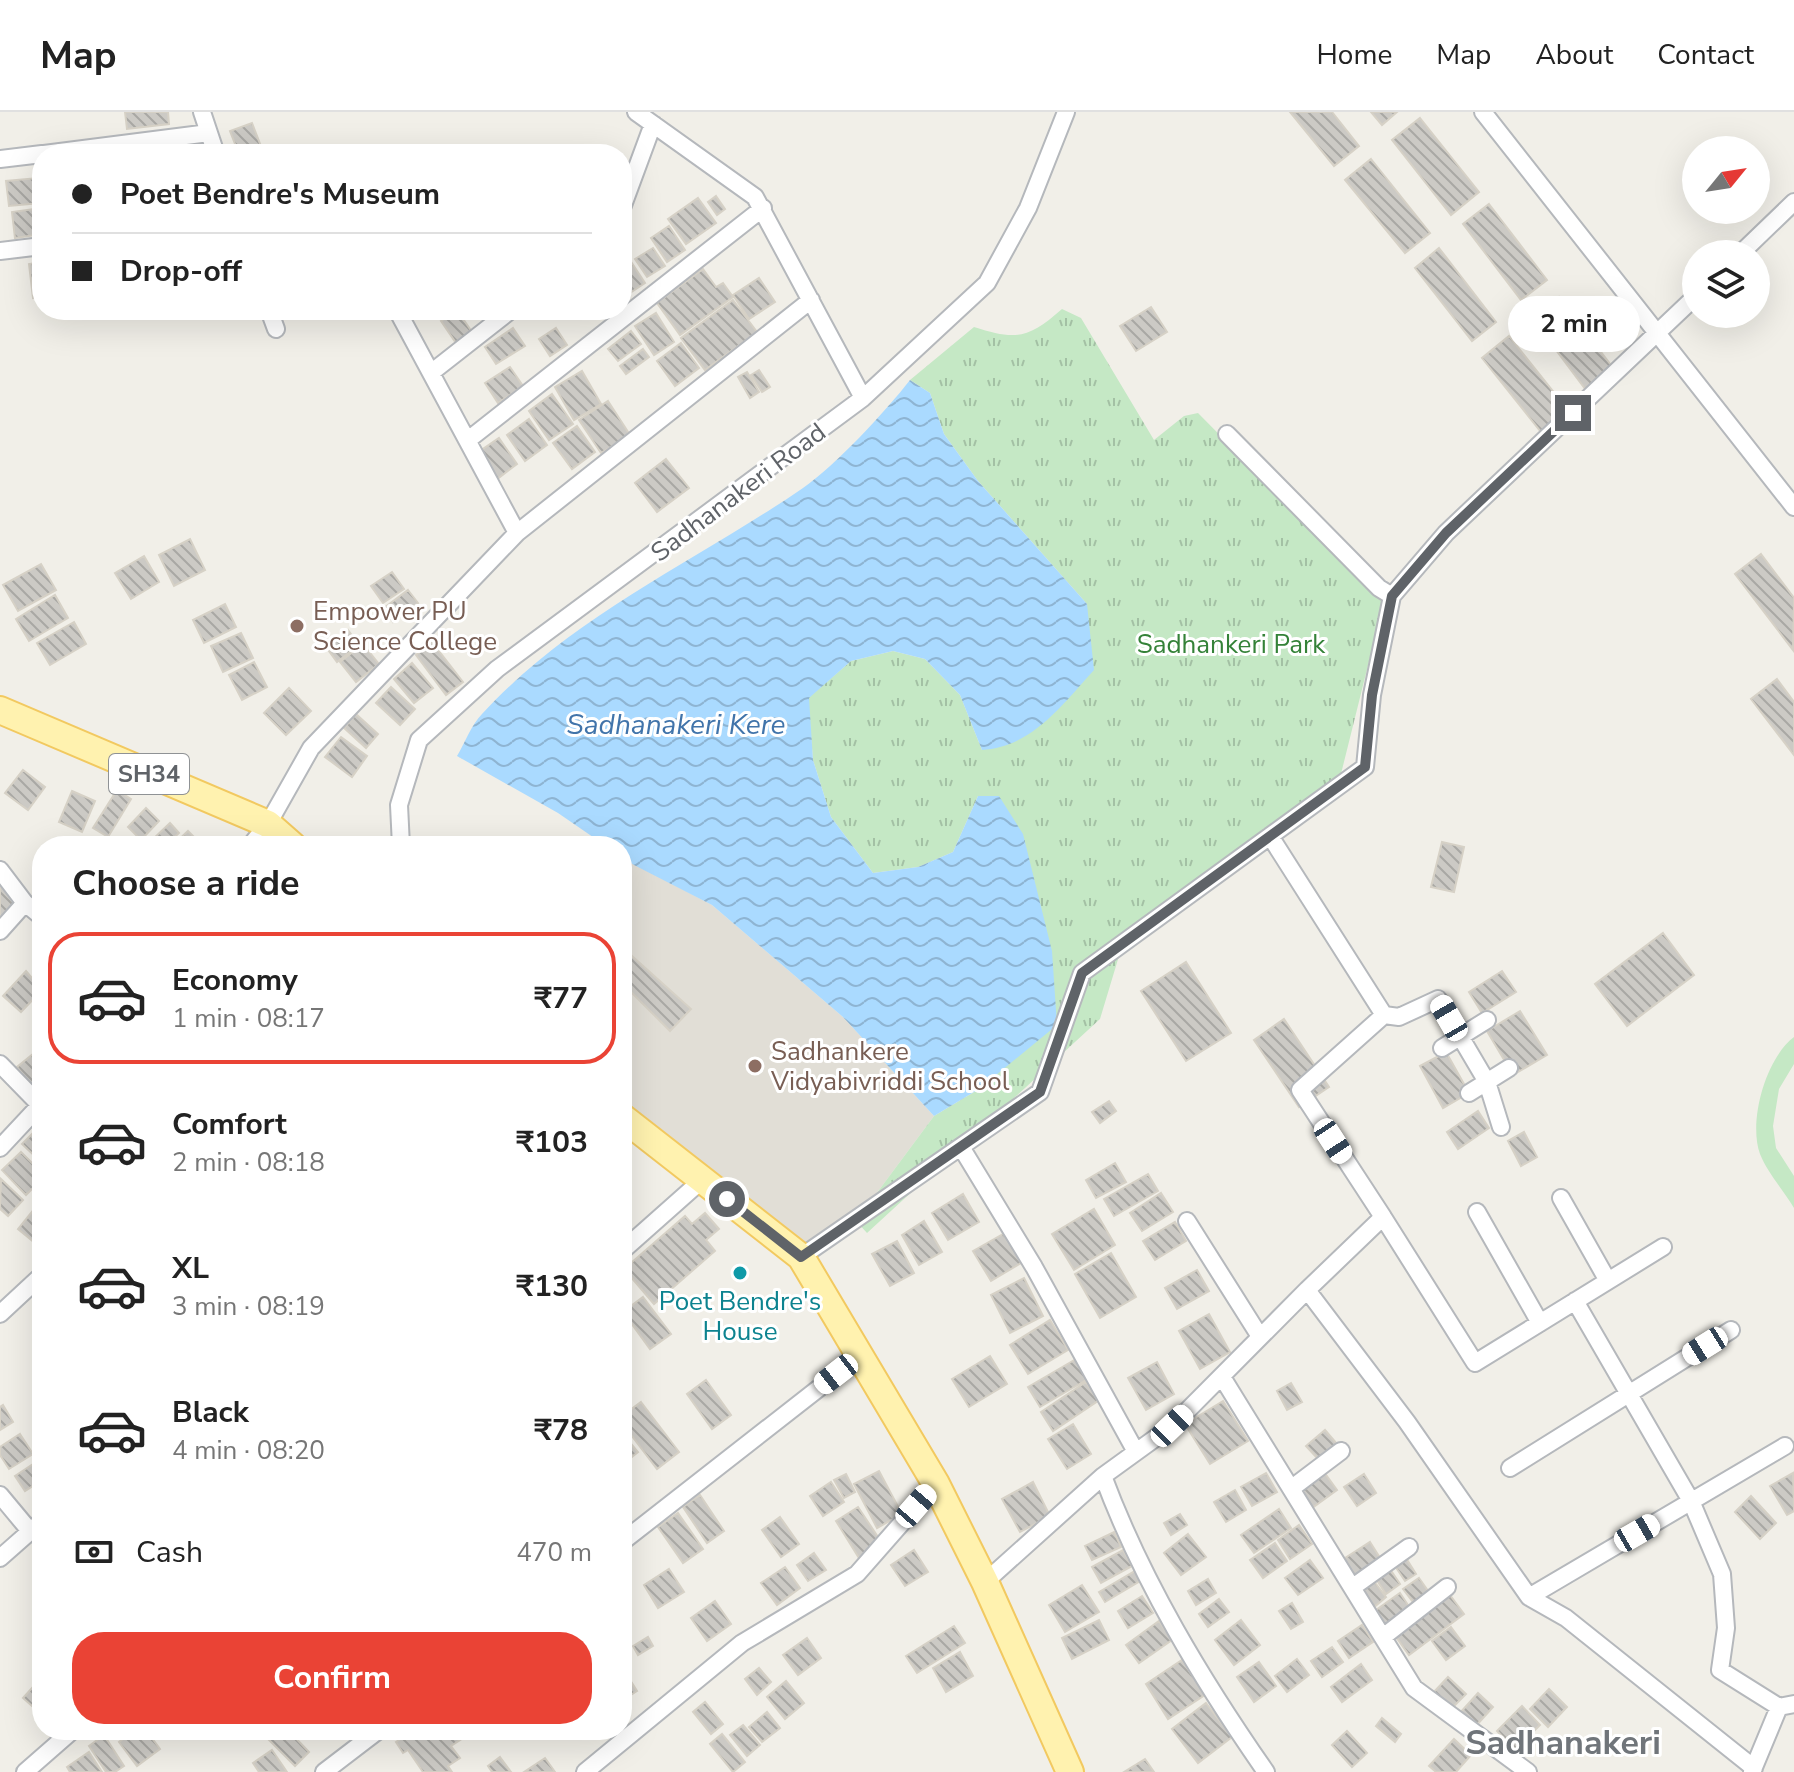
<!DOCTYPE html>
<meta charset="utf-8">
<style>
body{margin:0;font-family:"Nunito Sans",sans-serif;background:#f6f6f6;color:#222;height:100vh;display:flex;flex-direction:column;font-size:30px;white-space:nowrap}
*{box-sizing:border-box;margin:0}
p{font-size:26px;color:#767676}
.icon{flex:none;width:44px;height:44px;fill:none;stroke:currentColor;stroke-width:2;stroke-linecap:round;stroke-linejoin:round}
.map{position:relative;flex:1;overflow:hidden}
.details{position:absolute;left:32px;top:724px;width:600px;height:904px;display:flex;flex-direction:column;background:#fff;border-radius:32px;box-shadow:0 8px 32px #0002}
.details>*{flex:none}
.banner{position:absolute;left:32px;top:32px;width:600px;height:176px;border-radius:32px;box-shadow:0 8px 32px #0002;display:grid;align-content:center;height:176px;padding:0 40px;background:#fff}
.needle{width:52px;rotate:60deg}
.controls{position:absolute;left:1682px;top:24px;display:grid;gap:16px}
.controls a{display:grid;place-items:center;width:88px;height:88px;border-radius:50%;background:#fff;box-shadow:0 8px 32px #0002;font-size:40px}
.end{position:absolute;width:36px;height:36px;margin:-18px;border:10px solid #5f6368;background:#fff;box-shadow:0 0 0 4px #fff}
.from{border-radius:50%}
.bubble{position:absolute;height:56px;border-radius:28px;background:#fff;box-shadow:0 8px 32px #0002;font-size:26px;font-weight:700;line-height:56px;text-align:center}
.car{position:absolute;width:24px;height:48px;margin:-24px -12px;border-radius:10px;box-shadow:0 0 6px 2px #0007;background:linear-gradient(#fff 24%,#345 0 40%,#fff 0 76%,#345 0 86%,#fff 0)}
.banner b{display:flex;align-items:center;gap:28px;height:76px;font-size:30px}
.banner b+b{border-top:2px solid #e0e0e0}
.banner i{width:20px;height:20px;background:#222}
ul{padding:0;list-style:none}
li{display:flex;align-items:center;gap:24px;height:132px;margin:0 16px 12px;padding:0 24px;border:4px solid transparent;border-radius:32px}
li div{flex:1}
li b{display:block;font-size:30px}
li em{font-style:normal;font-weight:700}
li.selected{border-color:#ea4335}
li>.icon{width:72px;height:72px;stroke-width:1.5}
h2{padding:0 40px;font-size:36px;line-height:96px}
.pay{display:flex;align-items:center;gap:20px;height:88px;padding:0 40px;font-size:30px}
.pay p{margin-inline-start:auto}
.button{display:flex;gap:16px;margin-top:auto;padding:16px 40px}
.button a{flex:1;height:92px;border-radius:32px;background:#ea4335;color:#fff;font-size:32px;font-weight:700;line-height:92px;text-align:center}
header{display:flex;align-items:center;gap:48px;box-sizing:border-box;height:112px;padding:0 40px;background:#fff;border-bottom:2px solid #e0e0e0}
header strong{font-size:38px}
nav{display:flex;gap:44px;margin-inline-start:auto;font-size:28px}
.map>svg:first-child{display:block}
.education{fill:#e1ded6}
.park{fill:url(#park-tufts)}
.pitch{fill:#c5e8c5}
.water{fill:url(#water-waves)}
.building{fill:url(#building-back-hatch);stroke:#d6d1c6;stroke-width:2}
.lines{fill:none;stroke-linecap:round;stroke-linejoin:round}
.minor-casing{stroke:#b5b8bc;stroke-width:20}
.primary-casing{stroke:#f2c960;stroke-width:30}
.minor{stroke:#fff;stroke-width:16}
.primary{stroke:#fff2af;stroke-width:26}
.route{stroke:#5f6368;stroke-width:10}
.education-dot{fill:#8d6e63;stroke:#fff;stroke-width:3}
.culture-dot{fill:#0f9aa8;stroke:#fff;stroke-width:3}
.labels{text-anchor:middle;stroke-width:6;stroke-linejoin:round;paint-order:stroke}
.shield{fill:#fff;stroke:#8f9295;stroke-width:2}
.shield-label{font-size:24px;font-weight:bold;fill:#5f6368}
.street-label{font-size:26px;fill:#5f6368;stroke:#fff}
.education-label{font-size:26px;fill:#785e54;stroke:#fff;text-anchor:start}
.park-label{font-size:26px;fill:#348238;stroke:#fff}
.culture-label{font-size:26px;fill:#0d838f;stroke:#fff}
.water-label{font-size:28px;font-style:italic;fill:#4174aa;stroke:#fff}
.district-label{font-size:34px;font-weight:bold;fill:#70757a;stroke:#fff}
</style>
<header>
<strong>Map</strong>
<nav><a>Home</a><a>Map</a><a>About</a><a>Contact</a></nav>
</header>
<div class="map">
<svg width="1794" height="1660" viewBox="0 0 1794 1660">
<defs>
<pattern id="park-tufts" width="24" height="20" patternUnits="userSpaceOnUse" patternTransform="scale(2)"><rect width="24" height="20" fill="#c5e8c5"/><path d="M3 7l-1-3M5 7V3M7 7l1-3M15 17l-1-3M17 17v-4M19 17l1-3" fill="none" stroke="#a3c0a4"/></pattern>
<pattern id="water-waves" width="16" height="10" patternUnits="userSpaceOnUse" patternTransform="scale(2)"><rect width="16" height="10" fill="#aadaff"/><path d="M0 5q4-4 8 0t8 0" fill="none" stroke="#8eb4d2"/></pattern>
<pattern id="building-back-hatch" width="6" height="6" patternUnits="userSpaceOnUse" patternTransform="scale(2)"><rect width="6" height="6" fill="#cccac5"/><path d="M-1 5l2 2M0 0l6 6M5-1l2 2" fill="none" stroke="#a9a8a4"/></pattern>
</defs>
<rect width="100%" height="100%" fill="#f1efe8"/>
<path class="education" d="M622,745L712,793L843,905L934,1004L856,1109L801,1145L622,1005Z"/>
<path class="park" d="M1062,197L1081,206L1154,328L1184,304L1198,301L1384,489L1336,682L1122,834L1100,907L867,1121L856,1109L934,1004L979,977L978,684L953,740L918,755L873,761L831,705L813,648L808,586L851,549L893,539L925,547L960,583L982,638L1087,492L978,369L944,322L930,281L910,268L974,215C1017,229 1029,226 1062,197Z"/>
<path class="pitch" d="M1794,925V952L1779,977L1773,1014L1776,1036L1794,1064V1096C1784,1079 1767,1060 1760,1042C1748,1009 1766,946 1794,925Z"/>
<path class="water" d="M910,268L930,281L944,322L978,369L1087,492L1094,558C1062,593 1032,635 982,638L960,583L925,547L893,539L851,549L809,586L813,648L831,705L873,761L918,755L953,740L978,684H999L1023,722L1052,839L1057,913L979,977L934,1004L843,905L712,793L634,753L622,745V734H606L558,701L457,644C465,631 471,613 482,602C572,504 695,450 803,376C835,354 886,299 910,268Z"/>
<path class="building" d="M125,0H168L169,12L127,17Z
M1290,0H1332L1359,34L1334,54Z
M1371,0H1397L1382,13Z
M1420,6L1479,80L1451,103L1392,28Z
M252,11L264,42H239L230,19Z
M1371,47L1430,121L1405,141L1345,68Z
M38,66L40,91L9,94L6,69Z
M716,84L725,97L717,103L708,90Z
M698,86L716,111L686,132L668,107Z
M1489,92L1547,168L1521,188L1463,112Z
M42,96V122L15,126L12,100Z
M669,114L685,138L667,150L651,126Z
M622,136L645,171L627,183L622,176Z
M653,136L665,154L647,165L635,147Z
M1439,136L1496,210L1472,229L1415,156Z
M42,150V184L33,186L29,152Z
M703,157L716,175L723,171L733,185L680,223L657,191Z
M759,166L775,190L749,207L733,183Z
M1559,185L1614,257L1586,278L1532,206Z
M733,188L757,220L705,258L681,226Z
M1151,195L1167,220L1136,239L1120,214Z
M457,198L472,220L456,231L441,209Z
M656,201L674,230L654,243L635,214Z
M513,216L525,234L496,252L485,235Z
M556,216L567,233L550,244L539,227Z
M631,219L641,232L618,249L608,237Z
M1509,224L1568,298L1541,320L1482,246Z
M681,231L699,256L675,274L657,249Z
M643,237L649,245L626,262L620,254Z
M510,255L523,274L498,291L485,271Z
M759,258L770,275L762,280L751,263Z
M582,259L601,292L574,308L555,275Z
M747,260L759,280L750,286L738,265Z
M552,282L573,312L549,328L529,299Z
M608,289L630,323L601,341L579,308Z
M529,307L547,333L525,349L507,323Z
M577,314L595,340L572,357L553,331Z
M499,326L517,352L496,368L477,341Z
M666,347L689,376L657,400L635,371Z
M190,427L205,458L174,474L159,443Z
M1761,442L1794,486L1793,538L1735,462Z
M144,444L159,470L131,487L115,461Z
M41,452L56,478L18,499L3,473Z
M392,460L404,477L383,491L371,474Z
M408,478L418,491L393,510L384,496Z
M55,483L68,506L29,529L16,507Z
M225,492L236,515L204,531L193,508Z
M74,510L86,532L50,553L37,531Z
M348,518L359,533L337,550L326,535Z
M241,521L253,546L223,560L211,534Z
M432,530L463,570L446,583L416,543Z
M363,532L379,552L356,570L340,550Z
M254,550L267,575L242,588L229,563Z
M412,551L433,576L414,591L394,567Z
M1777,567L1794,590V643L1751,587Z
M391,575L415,597L400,613L376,591Z
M289,576L311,599L286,623L264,601Z
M356,602L378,622L366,636L344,616Z
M341,625L367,644L352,665L325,645Z
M23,658L45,675L28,698L5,681Z
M117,678L131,687L108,725L93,716Z
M72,679L95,689L82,720L59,710Z
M146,696L159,709L141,728L128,715Z
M170,711L179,721L165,734H157L152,728Z
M188,719L198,729L194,734H172Z
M1442,730L1464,735L1454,780L1431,775Z
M0,771L27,798L11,815L0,804Z
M1663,821L1694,863L1627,914L1595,872Z
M632,844L691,897L670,919L622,871V847L625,851Z
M1186,850L1231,921L1186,949L1141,879Z
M26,859L42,878L21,900L3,884Z
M1502,859L1516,880L1482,901L1469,880Z
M1520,899L1547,943L1513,963L1487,919Z
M1284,907L1329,975L1299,995L1254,928Z
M1446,940L1469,981L1443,996L1420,954Z
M33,942L42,954L41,985L17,955Z
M1109,989L1116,999L1100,1011L1092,1000Z
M1478,999L1489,1016L1458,1037L1447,1020Z
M40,1014L42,1016V1051L22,1032Z
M1524,1020L1537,1045L1521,1054L1508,1029Z
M21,1040L42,1061V1067L26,1083L2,1058Z
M1115,1051L1126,1070L1096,1086L1086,1068Z
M1148,1062L1158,1079L1114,1104L1104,1087Z
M1,1067L23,1088L8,1104L0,1097Z
M1161,1081L1173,1100L1142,1119L1130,1101Z
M963,1082L979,1110L948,1128L932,1101Z
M35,1096L42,1102L41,1136L18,1117Z
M1094,1097L1115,1133L1074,1158L1052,1122Z
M705,1101L719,1117L706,1128L715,1139L654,1192L624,1157L685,1104L692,1112Z
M924,1109L942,1140L919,1153L902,1123Z
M1175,1110L1186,1129L1155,1148L1143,1129Z
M1003,1122L1021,1151L991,1169L973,1139Z
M897,1129L914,1161L890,1174L872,1142Z
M1111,1141L1136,1185L1100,1206L1075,1162Z
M1197,1158L1209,1179L1177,1197L1165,1176Z
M1024,1166L1043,1204L1010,1221L991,1183Z
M643,1185L671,1222L650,1237L623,1200Z
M1209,1202L1230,1240L1200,1257L1179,1219Z
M1050,1208L1068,1238L1028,1262L1010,1233Z
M990,1244L1007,1272L969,1295L952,1267Z
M1076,1247L1088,1267L1040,1295L1028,1275Z
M1157,1250L1174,1282L1146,1298L1128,1266Z
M706,1268L731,1303L712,1317L687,1282Z
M1086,1270L1098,1289L1053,1319L1041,1300Z
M1291,1271L1302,1290L1287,1298L1277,1279Z
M1223,1289L1248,1329L1210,1352L1185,1312Z
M641,1290L679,1340L657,1357L622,1311V1304Z
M3,1293L13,1310L0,1318V1295Z
M1073,1312L1091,1342L1067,1357L1048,1327Z
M1325,1318L1337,1332L1319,1348L1306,1334Z
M622,1321L638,1340L622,1353Z
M20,1322L33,1342L9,1357L0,1343V1335Z
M42,1346V1368L25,1379L15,1364Z
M879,1359L902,1402L877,1416L854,1372Z
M1324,1360L1337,1378L1312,1396L1299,1379Z
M1266,1361L1277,1380L1252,1394L1241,1375Z
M1793,1361L1794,1399L1787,1403L1770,1374Z
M846,1362L855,1380L844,1386L834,1368Z
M1364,1362L1376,1381L1357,1394L1344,1375Z
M831,1370L844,1390L823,1404L810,1384Z
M1033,1370L1050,1404L1020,1420L1002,1387Z
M1235,1378L1246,1398L1226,1410L1214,1390Z
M700,1383L724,1419L707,1431L683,1395Z
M1751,1384L1776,1411L1760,1427L1735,1400Z
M858,1395L882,1431L859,1446L836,1409Z
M1279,1397L1291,1416L1254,1441L1241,1423Z
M678,1401L703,1437L683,1451L658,1415Z
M1180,1402L1187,1413L1171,1423L1164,1411Z
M780,1405L799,1432L781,1445L762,1418Z
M1299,1413L1312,1432L1290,1447L1278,1428Z
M1114,1420L1121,1435L1092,1448L1085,1434Z
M1188,1422L1206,1445L1181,1463L1164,1441Z
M1370,1430L1382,1449L1355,1467L1342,1448Z
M1275,1431L1287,1449L1263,1466L1250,1448Z
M914,1438L928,1460L905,1474L891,1453Z
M1123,1438L1132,1454L1101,1471L1092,1455Z
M814,1441L826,1458L808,1469L797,1453Z
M1406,1446L1416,1462L1405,1469L1395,1454Z
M1310,1448L1323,1466L1298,1483L1285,1466Z
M785,1455L800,1476L777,1493L761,1471Z
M669,1457L684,1480L658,1496L644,1473Z
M1390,1457L1400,1472L1386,1482L1376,1467Z
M1135,1459L1140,1469L1105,1490L1099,1480Z
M1419,1466L1431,1483L1416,1494L1403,1477Z
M1208,1467L1216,1481L1196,1493L1188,1479Z
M1373,1468L1386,1485L1373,1496L1359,1479Z
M1082,1473L1099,1500L1065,1520L1049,1493Z
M1400,1481L1410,1496L1386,1514L1376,1498Z
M1450,1483L1464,1502L1409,1543L1396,1525Z
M1142,1484L1153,1501L1128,1516L1118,1499Z
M1219,1487L1229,1500L1208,1515L1199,1502Z
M715,1489L731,1512L707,1529L691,1506Z
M1292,1491L1303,1510L1291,1517L1279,1499Z
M1099,1508L1109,1528L1072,1547L1062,1526Z
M1241,1508L1260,1533L1234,1553L1215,1528Z
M1159,1509L1172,1528L1139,1551L1126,1533Z
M1362,1513L1373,1530L1349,1546L1338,1529Z
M954,1514L965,1531L917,1561L906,1544Z
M1451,1515L1465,1534L1446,1548L1432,1529Z
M648,1525L653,1534L638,1543L633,1534Z
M807,1526L821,1546L798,1563L783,1543Z
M1332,1535L1343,1550L1322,1565L1311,1549Z
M960,1540L973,1564L946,1580L933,1556Z
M1297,1547L1309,1563L1287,1580L1275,1564Z
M1182,1548L1205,1583L1168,1607L1146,1572Z
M1259,1550L1276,1574L1254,1590L1237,1565Z
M1361,1552L1372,1568L1342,1590L1331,1575Z
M622,1555L637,1579L623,1588L622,1587Z
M759,1556L771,1570L757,1583L745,1567Z
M1448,1565L1466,1582L1450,1598L1433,1581Z
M41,1566H42V1603L23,1586Z
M786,1569L804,1591L785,1607L767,1585Z
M1549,1577L1567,1595L1548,1615L1530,1597Z
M1478,1581L1493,1595L1474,1616L1459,1602Z
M705,1590L723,1612L711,1622L693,1600Z
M1206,1591L1232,1625L1198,1651L1172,1617Z
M1522,1594L1540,1613L1515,1638L1497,1619Z
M767,1600L780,1616L762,1630L749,1615Z
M1382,1606L1401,1622L1395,1630L1376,1614Z
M743,1613L760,1633L747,1644L730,1623Z
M135,1618H146L160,1637L137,1654L119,1630Z
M272,1618H288L309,1640L295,1654L266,1625Z
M414,1618H465L468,1623L451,1634L460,1646L448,1654L452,1660H423L408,1638L403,1641L396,1630Z
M1347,1619L1367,1641L1352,1655L1332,1633Z
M722,1622L745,1650L733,1660L710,1632Z
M104,1623L124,1654L115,1660H106L89,1634Z
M1454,1627L1471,1643L1456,1660H1436L1429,1654Z
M272,1638L287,1660H259L253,1651Z
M89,1640L102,1660H70L67,1655Z
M500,1645L511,1660H492L488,1654Z
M545,1646L555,1660H524Z
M1145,1647L1154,1660H1124Z"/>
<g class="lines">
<g class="minor-casing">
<path id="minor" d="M202,0L216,42
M636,0L755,85L863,286
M1483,0L1794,395
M44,42L209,21
M0,47L42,42
M622,96L653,12
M0,139L42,134
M1740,142L1794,90
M269,198L276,217
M397,198L517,421
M432,260L511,198
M1227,322L1379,476L1392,484
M468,328L763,96
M1270,724L1384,903
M250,734L268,712L311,636L517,421L811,188
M401,734L399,693L419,628L497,557L863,286L987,171L1028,96L1066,0
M0,758L25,791L42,805
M0,819L25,791
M1442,936L1487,908
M0,952L40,993
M1469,981L1509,956
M961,1035L1034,1155L1136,1340
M0,1036L42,991
M1561,1086L1608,1169
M1477,1100L1540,1211
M1383,1105L1300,978L1384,903L1399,905L1438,887L1487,970L1501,1015
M1187,1109L1259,1223
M622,1139L702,1068
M801,1145L1040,980L1082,861L1365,655L1372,583L1392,484L1446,421L1696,184
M1307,1178L1383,1105L1475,1251L1663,1135
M1575,1189L1691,1389L1722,1462L1726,1516L1720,1558L1779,1595
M0,1202L42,1163
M1222,1265L1414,1576L1528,1660
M1510,1356L1731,1218
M1103,1364C1142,1469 1202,1568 1266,1660
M1292,1376L1341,1339
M0,1383L30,1419
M622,1430L860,1244
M0,1446L42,1409
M985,1470L1103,1364L1172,1314L1307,1178L1407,1310L1529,1485L1566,1506L1754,1656
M1353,1475L1409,1435
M1529,1485L1785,1334
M1383,1525L1447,1475
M25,1660L73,1618
M324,1660L379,1618
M585,1660L742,1531L857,1462L936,1372
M1752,1660L1779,1595L1794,1592"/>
</g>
<g class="primary-casing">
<path id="primary" d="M0,598L268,712L293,734
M622,1005L801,1145L936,1372L985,1470L1070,1660"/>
</g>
<use href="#minor" class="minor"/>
<use href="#primary" class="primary"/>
</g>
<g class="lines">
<path class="route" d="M727,1087L801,1145L1040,980L1082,861L1365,655L1372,583L1392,484L1446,421L1573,301"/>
</g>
<g class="education-dot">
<circle cx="297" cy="514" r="8"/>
<circle cx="755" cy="954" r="8"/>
</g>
<circle class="culture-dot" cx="740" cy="1161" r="8"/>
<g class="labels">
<rect class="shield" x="109" y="642" width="80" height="40" rx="6"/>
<g class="shield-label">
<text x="149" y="670">SH34</text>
</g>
<g class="street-label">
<text transform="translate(738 380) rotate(-37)" y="9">Sadhanakeri Road</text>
</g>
<g class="education-label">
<text x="313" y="508">Empower PU<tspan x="313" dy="30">Science College</tspan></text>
<text x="771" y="948">Sadhankere<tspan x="771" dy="30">Vidyabivriddi School</tspan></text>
</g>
<g class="park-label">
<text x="1231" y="541">Sadhankeri Park</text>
</g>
<g class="culture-label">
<text x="740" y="1198">Poet Bendre's<tspan x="740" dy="30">House</tspan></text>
</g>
<g class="water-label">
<text x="676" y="622">Sadhanakeri Kere</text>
</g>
<g class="district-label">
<text x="1563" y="1642">Sadhanakeri</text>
</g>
</g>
</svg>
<div class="controls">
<a><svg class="needle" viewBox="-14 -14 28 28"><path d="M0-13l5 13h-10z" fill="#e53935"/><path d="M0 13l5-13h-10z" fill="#767676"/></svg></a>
<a><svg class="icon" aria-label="layers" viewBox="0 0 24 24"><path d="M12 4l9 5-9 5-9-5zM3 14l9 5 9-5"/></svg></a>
</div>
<i class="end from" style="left:727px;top:1087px"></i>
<i class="end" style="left:1573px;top:301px"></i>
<div class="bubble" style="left:1508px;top:184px;width:132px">2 min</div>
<i class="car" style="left:1449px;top:906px;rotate:330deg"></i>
<i class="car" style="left:1333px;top:1029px;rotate:147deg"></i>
<i class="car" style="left:1705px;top:1234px;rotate:238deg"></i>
<i class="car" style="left:836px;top:1262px;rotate:232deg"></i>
<i class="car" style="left:1172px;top:1314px;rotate:46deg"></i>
<i class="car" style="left:916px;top:1394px;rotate:41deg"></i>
<i class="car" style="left:1637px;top:1421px;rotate:60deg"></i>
<div class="banner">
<b><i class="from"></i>Poet Bendre's Museum</b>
<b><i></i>Drop-off</b>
</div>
<section class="details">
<h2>Choose a ride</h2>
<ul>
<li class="selected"><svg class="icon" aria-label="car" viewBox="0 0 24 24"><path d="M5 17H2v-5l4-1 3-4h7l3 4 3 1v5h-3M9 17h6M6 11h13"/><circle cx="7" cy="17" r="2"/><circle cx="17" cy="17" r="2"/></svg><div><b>Economy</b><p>1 min · 08:17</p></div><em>₹77</em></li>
<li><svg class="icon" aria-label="car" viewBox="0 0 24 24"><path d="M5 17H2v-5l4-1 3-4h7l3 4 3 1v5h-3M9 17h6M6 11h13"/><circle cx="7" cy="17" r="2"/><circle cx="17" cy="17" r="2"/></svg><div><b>Comfort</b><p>2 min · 08:18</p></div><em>₹103</em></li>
<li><svg class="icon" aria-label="car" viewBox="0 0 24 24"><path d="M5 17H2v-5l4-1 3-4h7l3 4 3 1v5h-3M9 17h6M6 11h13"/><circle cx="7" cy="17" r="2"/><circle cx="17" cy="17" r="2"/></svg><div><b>XL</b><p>3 min · 08:19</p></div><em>₹130</em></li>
<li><svg class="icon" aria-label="car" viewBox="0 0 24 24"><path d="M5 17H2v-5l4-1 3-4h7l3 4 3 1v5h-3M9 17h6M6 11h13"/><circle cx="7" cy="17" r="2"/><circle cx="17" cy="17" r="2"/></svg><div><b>Black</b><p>4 min · 08:20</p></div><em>₹78</em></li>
</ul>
<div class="pay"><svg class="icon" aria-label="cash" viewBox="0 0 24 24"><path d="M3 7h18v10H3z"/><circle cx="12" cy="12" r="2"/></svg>Cash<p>470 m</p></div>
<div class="button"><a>Confirm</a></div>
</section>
</div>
